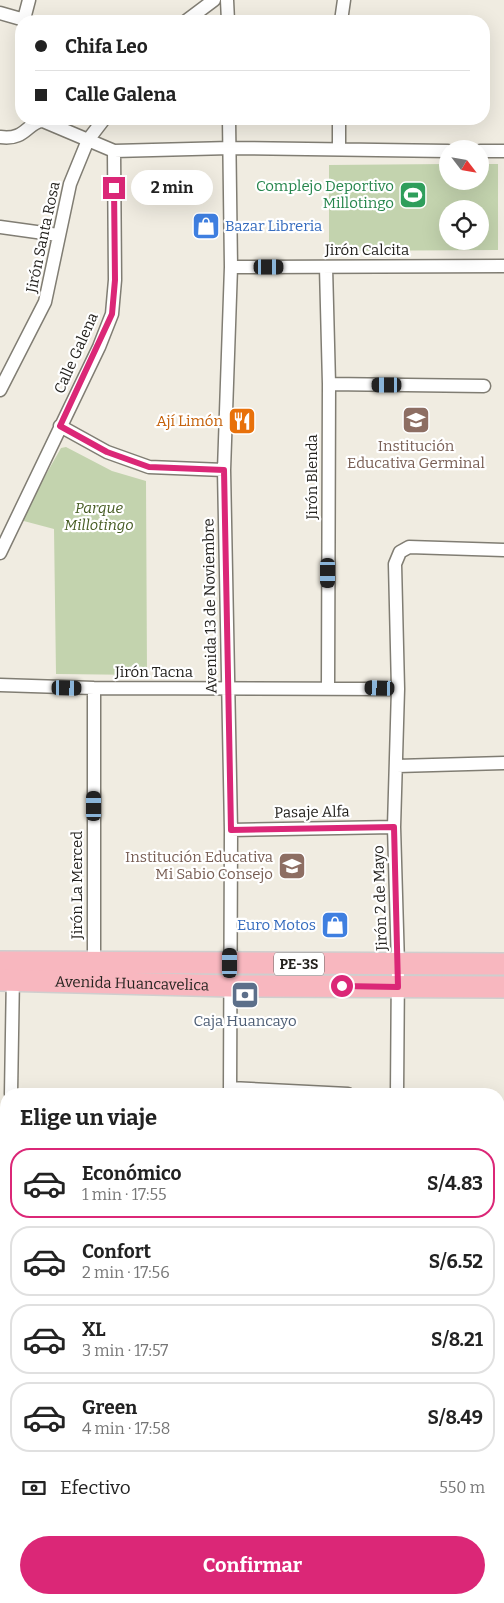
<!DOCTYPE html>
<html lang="es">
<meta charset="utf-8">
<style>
body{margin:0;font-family:Bitter,serif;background:#f2f2f2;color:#222;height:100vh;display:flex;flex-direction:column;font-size:19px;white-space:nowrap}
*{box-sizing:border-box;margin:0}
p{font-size:16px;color:#767676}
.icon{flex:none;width:28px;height:28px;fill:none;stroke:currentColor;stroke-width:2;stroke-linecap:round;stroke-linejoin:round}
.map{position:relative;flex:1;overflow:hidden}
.drawer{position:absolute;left:0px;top:1088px;width:505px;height:516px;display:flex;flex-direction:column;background:#fff;border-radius:20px 20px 0 0;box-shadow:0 5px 20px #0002}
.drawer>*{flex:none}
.top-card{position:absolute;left:15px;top:15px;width:475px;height:110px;border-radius:20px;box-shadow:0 5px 20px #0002;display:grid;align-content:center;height:110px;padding:0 20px;background:#fff}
.needle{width:32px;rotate:121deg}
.buttons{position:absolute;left:439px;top:140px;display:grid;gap:10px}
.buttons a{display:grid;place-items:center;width:50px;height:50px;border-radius:50%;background:#fff;box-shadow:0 5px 20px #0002;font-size:25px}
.end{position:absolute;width:22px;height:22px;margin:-11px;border:6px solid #db2777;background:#fff;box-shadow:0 0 0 2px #fff}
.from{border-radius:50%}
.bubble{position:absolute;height:35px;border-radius:18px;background:#fff;box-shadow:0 5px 20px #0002;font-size:16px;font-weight:700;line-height:35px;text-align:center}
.car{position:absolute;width:15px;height:30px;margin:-15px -8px;border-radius:6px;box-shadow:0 0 4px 1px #0007;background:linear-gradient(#222 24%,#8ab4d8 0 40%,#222 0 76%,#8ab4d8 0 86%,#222 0)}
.top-card b{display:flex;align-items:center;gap:18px;height:48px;font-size:19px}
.top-card b+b{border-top:1px solid #e0e0e0}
.top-card i{width:12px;height:12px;background:#222}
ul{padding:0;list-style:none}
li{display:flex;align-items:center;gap:15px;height:70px;margin:0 10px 8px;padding:0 10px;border:2px solid #e0e0e0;border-radius:20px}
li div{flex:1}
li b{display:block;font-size:19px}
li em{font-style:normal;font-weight:700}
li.current{border-color:#db2777}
li>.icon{width:45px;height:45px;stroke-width:1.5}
h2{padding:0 20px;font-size:22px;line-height:60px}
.pay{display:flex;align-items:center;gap:12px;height:55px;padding:0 20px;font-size:19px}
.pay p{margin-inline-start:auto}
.button{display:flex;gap:10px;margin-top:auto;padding:10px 20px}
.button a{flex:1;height:58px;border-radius:30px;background:#db2777;color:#fff;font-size:20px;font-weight:700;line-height:58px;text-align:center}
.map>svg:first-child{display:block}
.green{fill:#c3d3ae;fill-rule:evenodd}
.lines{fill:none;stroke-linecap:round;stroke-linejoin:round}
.minor-casing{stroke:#807d73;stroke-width:15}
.trunk-casing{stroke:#cfcece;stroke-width:24}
.minor{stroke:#fff;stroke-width:12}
.trunk{stroke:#f8b7bf;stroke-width:21}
.route{stroke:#db2777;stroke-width:6}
.labels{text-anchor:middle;stroke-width:4.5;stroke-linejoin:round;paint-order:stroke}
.shield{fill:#fff;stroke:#666462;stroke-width:1}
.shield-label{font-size:14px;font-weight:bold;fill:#24221e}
.leisure-label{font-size:15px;fill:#27864d;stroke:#fff;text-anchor:end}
.shop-label{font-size:15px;fill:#366cbe;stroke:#fff;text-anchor:start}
.street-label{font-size:15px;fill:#24221e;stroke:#fff}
.food-label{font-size:15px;fill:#c56008;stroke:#fff;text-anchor:end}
.education-label{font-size:15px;fill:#785e54;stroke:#fff}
.park-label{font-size:15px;font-style:italic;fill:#465c23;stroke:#fff}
.service-label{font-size:15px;fill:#4e5e75;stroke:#fff}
</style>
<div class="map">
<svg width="504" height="1603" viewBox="0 0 504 1603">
<rect width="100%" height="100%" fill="#f0ece1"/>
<path class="green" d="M447,164L448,181H480V164H498V250L329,251V165ZM448,209H480V241H448Z
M66,447L112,471L146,481L147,675L56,674L54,529L20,520L61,448Z
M499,1180H504V1362H499Z"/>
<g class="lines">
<g class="minor-casing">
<path id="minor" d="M227,0L228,21
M0,13L28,21
M24,19L29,0
M186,21L214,0
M341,21L344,0
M229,119L231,267L224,470L231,830L230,1094
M0,137C26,141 28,121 43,121L114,151L230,148L448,151
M339,149V119
M480,151H504
M0,227L58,235
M231,267L504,266
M326,267L329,384L328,687
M329,384L484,386
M0,390L45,302L70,184L88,140L104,119
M60,426L107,452L149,467L224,470
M0,553L99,347L112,314L115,280L114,151
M0,685L94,688L398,689
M397,766L504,763
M231,830L394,827
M94,963V688
M230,1088L348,1094
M11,1094L13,974
M397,1094L398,965L394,827L398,689L395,564L400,552L409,547L504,550
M0,1163H6
M499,1173H504
M6,1328V1589
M499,1379H504
M499,1586H504
M7,1598V1603
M222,1598L223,1603
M393,1603V1598"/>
</g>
<g class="trunk-casing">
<g id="trunk">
<path d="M0,962L504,964"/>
<path id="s1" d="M0,980L230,986L504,987"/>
</g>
</g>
<use href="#minor" class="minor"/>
<use href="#trunk" class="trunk"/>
</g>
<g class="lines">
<path class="route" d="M114,188L115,280L112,314L60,426L107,452L149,467L224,470L231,830L394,827L398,987L342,986"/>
</g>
<defs>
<g id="stadium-square" transform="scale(1.4375)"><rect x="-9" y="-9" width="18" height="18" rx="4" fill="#2e9e5b" stroke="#fff"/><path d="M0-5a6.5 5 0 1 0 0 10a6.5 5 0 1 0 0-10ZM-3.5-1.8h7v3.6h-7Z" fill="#fff"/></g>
<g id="shop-square" transform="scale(1.4375)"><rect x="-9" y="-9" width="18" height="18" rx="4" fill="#3f7fe0" stroke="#fff"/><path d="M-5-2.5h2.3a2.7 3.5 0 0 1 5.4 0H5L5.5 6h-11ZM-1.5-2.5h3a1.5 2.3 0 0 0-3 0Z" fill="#fff"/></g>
<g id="school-square" transform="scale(1.4375)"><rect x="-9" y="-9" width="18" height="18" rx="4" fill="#8d6e63" stroke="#fff"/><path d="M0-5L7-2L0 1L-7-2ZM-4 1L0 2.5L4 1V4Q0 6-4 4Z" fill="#fff"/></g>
<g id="restaurant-square" transform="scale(1.4375)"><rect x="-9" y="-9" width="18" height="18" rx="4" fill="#e8710a" stroke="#fff"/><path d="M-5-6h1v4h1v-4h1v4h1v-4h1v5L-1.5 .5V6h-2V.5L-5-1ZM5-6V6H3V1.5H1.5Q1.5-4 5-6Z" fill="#fff"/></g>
<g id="bank-square" transform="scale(1.4375)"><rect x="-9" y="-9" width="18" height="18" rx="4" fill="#5c6f8a" stroke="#fff"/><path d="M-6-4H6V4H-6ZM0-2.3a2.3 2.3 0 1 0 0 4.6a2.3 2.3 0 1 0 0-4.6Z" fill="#fff"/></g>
</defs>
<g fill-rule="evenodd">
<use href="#stadium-square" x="413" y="195"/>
<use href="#shop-square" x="206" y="226"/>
<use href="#school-square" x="416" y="420"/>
<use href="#restaurant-square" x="242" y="421"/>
<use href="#school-square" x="292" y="866"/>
<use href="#shop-square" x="335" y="925"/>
<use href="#bank-square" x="245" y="995"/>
</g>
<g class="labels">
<rect class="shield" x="274" y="952.5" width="50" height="23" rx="4"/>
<g class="shield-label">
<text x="299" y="969">PE-3S</text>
</g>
<g class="leisure-label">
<text x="394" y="191">Complejo Deportivo<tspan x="394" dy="17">Millotingo</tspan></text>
</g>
<g class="shop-label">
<text x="225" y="231">Bazar Libreria</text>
<text x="316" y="930" text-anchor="end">Euro Motos</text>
</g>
<g class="street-label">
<text transform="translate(43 237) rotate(-78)" y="5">Jirón Santa Rosa</text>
<text x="367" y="255">Jirón Calcita</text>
<text transform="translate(76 353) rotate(-66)" y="5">Calle Galena</text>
<text transform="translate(312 477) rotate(-90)" y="5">Jirón Blenda</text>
<text transform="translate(210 606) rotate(-91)" y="5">Avenida 13 de Noviembre</text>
<text x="154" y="677">Jirón Tacna</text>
<text transform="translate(312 812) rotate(-1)" y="5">Pasaje Alfa</text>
<text transform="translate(77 885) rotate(-90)" y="5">Jirón La Merced</text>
<text transform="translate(380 898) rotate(-92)" y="5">Jirón 2 de Mayo</text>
<text dy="5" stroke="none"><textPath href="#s1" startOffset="132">Avenida Huancavelica</textPath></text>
</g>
<g class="food-label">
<text x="223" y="426">Ají Limón</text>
</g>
<g class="education-label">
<text x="416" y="451">Institución<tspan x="416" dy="17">Educativa Germinal</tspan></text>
<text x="273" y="862" text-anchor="end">Institución Educativa<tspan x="273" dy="17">Mi Sabio Consejo</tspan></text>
</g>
<g class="park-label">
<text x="99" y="513">Parque<tspan x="99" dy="17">Millotingo</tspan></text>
</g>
<g class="service-label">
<text x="245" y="1026">Caja Huancayo</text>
</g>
</g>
</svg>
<div class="buttons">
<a><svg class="needle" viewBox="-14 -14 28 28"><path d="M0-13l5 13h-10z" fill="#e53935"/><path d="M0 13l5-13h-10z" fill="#767676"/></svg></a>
<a><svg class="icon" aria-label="locate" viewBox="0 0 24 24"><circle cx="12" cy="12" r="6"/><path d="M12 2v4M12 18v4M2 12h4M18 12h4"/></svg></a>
</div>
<i class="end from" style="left:342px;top:986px"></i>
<i class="end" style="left:114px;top:188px"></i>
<div class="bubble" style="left:131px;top:170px;width:82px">2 min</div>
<i class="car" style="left:269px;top:267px;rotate:90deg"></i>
<i class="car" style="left:387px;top:385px;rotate:270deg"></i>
<i class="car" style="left:328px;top:573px;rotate:180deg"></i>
<i class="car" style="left:67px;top:688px;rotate:91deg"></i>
<i class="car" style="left:380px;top:688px;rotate:272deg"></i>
<i class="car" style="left:94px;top:806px;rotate:0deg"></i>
<i class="car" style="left:230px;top:963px;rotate:0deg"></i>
<div class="top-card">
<b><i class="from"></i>Chifa Leo</b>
<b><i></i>Calle Galena</b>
</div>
<section class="drawer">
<h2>Elige un viaje</h2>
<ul>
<li class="current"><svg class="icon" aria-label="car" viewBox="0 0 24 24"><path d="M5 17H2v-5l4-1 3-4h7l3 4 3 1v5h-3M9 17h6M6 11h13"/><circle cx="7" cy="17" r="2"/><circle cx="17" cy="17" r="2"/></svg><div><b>Económico</b><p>1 min · 17:55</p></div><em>S/4.83</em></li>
<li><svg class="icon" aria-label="car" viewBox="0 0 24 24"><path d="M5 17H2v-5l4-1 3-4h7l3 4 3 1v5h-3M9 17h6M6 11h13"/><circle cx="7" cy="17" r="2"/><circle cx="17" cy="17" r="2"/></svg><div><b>Confort</b><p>2 min · 17:56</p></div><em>S/6.52</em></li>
<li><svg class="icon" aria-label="car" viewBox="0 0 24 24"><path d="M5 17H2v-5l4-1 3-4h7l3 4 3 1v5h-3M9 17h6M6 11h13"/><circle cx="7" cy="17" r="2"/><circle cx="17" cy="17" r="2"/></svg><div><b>XL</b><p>3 min · 17:57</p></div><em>S/8.21</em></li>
<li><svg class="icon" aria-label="car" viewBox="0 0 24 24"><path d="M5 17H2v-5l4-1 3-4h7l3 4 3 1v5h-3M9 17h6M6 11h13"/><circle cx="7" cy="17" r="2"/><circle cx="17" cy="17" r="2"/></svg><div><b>Green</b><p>4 min · 17:58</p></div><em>S/8.49</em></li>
</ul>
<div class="pay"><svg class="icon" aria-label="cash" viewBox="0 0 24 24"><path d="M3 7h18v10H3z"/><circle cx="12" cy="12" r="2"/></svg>Efectivo<p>550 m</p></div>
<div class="button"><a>Confirmar</a></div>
</section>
</div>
